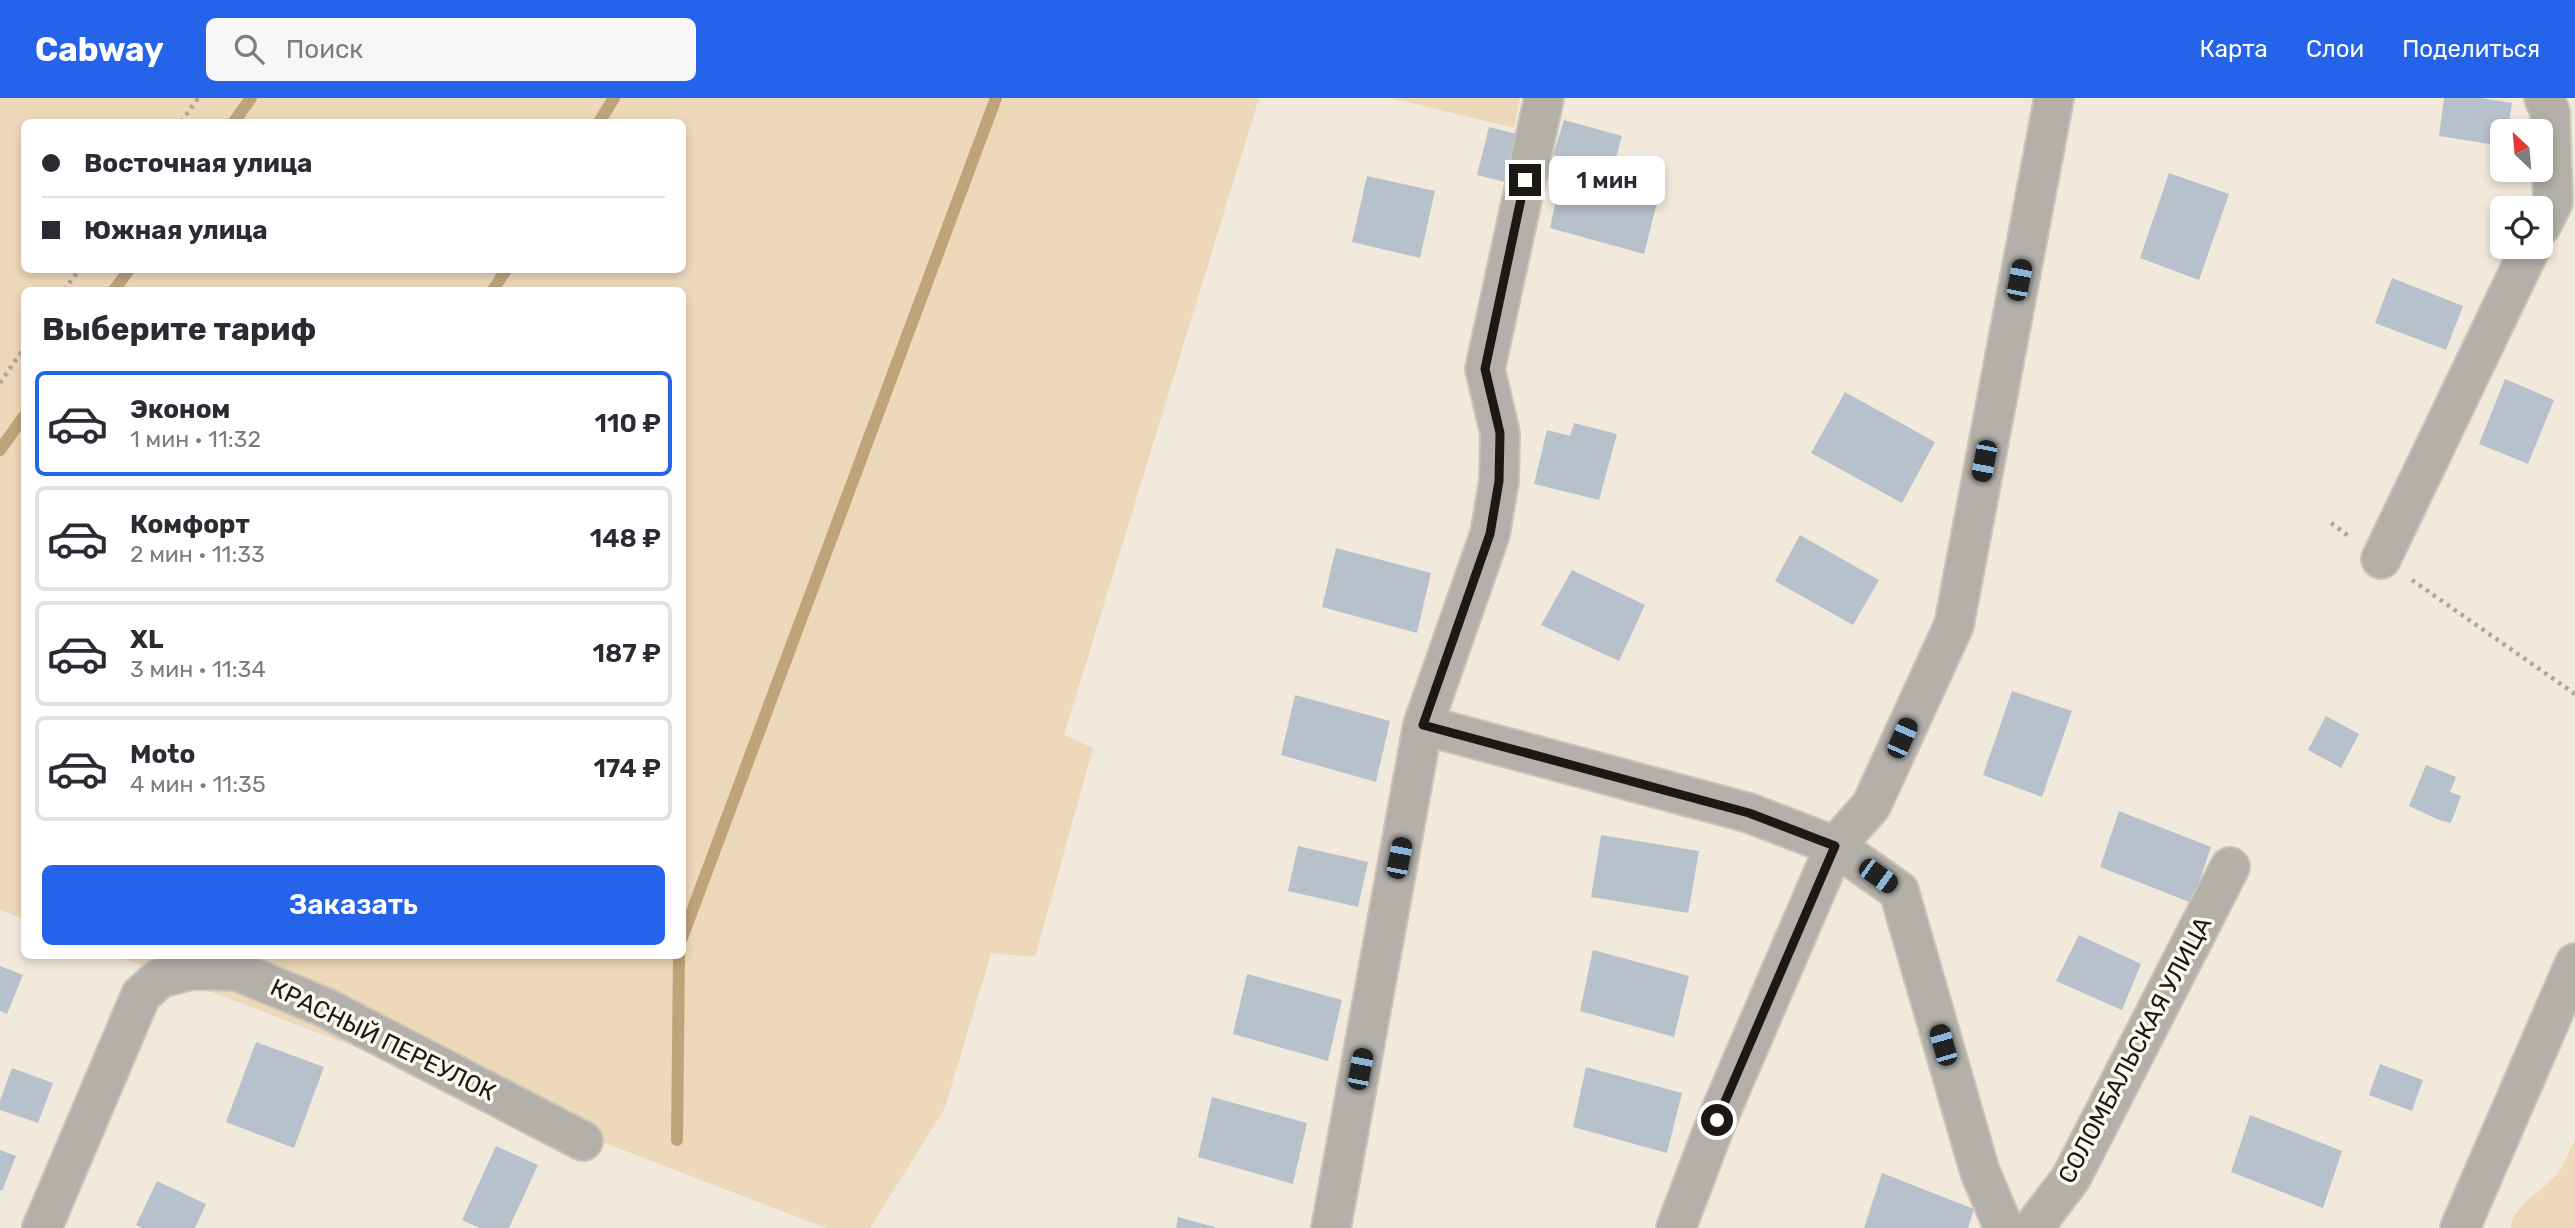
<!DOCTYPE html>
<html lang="ru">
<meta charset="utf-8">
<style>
body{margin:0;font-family:Rubik,sans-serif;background:#f7f7f7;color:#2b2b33;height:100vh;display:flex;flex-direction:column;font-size:26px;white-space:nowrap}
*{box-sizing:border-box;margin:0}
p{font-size:23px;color:#7c7c81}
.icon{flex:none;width:38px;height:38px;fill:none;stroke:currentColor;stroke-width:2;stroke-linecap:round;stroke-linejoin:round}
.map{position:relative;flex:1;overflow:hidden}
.panel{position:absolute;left:21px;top:189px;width:665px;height:672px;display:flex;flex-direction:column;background:#fff;border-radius:10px;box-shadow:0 4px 10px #0003}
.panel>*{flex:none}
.guide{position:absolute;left:21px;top:21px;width:665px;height:154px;border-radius:10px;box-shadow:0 4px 10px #0003;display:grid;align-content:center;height:154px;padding:0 21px;background:#fff}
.needle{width:46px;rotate:334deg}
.fabs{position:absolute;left:2490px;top:21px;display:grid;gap:14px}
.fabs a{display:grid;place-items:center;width:63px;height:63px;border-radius:10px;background:#fff;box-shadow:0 4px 10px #0003;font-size:35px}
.end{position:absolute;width:32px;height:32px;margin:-16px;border:9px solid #1c1915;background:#fff;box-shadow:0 0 0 4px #fff}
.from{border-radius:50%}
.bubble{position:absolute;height:49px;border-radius:10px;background:#fff;box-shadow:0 4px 10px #0003;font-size:23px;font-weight:600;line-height:49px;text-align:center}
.car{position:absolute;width:21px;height:42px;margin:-21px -10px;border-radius:9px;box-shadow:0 0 5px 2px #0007;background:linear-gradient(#222 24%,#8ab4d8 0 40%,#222 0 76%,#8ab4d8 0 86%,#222 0)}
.guide b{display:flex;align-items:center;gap:24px;height:66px;font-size:26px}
.guide b+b{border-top:2px solid #e1e1e2}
.guide i{width:18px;height:18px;background:#2b2b33}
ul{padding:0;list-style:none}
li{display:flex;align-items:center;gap:21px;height:105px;margin:0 14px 10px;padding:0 7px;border:4px solid #e1e1e2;border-radius:10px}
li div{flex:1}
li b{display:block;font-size:26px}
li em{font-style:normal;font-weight:600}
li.current{border-color:#2563eb}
li>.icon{width:63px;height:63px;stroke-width:1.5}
h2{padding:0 21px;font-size:32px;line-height:84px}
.button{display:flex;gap:14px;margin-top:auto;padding:14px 21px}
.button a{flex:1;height:80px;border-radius:10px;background:#2563eb;color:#fff;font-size:28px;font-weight:600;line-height:80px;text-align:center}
header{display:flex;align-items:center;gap:42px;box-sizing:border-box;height:98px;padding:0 35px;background:#2563eb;color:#fff}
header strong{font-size:33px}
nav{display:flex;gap:38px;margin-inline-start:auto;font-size:24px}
.search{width:490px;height:63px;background:#f7f7f7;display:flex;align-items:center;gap:18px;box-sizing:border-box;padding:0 24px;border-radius:10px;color:#7c7c81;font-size:26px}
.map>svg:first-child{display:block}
.green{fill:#edd8ba;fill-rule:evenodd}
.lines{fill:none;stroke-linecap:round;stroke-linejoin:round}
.stream{stroke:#bea37b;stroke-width:12}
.building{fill:#b7c1cc}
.minor-casing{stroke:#cbc4b9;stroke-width:42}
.path{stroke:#ada69c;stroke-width:4.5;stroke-dasharray:3.5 5;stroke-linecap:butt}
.minor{stroke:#b3b0aa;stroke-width:38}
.route{stroke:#1c1915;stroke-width:9}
.labels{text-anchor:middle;stroke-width:7;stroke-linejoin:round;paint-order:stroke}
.street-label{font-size:24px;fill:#1c1915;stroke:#fef7ed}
</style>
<header>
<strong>Cabway</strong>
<div class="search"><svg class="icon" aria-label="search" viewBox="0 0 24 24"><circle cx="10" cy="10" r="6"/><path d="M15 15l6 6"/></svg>Поиск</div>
<nav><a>Карта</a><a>Слои</a><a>Поделиться</a></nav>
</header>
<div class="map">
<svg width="2575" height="1130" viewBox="0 0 2575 1130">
<rect width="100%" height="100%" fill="#f2e9dd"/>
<path class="green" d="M0,0H1259L1064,637L1093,650L1035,859L991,855L945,1010L870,1130H826L118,858H682V192H24V821L0,812ZM24,24H682V172H24Z
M1391,0H1520L1514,30Z
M2575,1042V1130H2511C2514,1104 2547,1092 2560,1072C2566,1063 2569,1052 2575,1042Z"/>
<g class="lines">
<path class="stream" d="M234,24L251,0
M599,24L614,0
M114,192L129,172
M493,192L506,172
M0,352L24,318
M682,840L996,0
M677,1042L679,858"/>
</g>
<path class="building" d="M2444,0H2481L2512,5L2508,33H2502V48L2439,38Z
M1564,22L1622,38L1612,73L1553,57Z
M1489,29L1521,37L1509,85L1477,77Z
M1563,70L1659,96L1644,156L1550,130Z
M2169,75L2229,96L2199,182L2140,160Z
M1367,78L1435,93L1420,160L1352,144Z
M2392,180L2463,208L2446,252L2375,225Z
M2505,281L2554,302L2528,366L2479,346Z
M1845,294L1935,344L1902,405L1811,355Z
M1574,325L1617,336L1599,402L1534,386L1547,332L1570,338Z
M1800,437L1879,482L1853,527L1775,483Z
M1336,450L1431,475L1417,535L1322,509Z
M1572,472L1645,507L1619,563L1541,527Z
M2012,593L2072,613L2042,699L1983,677Z
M1295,597L1390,623L1376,684L1281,657Z
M2326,618L2359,636L2341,670L2308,652Z
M2426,667L2456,679L2450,694L2461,698L2451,725L2439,722L2409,708Z
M2119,713L2211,749L2192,805L2100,769Z
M1601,737L1699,753L1688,815L1591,799Z
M1298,748L1368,764L1358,809L1288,793Z
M2079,837L2141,866L2122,912L2056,883Z
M1593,852L1689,878L1674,939L1580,913Z
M0,868L23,877L7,916L0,913Z
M1247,876L1342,902L1328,963L1233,936Z
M256,944L324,969L294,1050L226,1024Z
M2380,966L2423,982L2412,1013L2369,997Z
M1586,969L1682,995L1667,1055L1573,1029Z
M12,970L53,985L38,1025L0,1012V1002Z
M1212,999L1307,1025L1293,1086L1198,1059Z
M2250,1017L2342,1053L2323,1110L2231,1074Z
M496,1048L538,1067L509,1130H479L462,1122Z
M0,1052L16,1058L2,1093L0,1092Z
M1882,1075L1974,1111L1968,1130H1864Z
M157,1083L206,1106L195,1130H142L136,1127Z
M1178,1119L1215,1129V1130H1176Z"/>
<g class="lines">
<g class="minor-casing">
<path id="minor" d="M2541,128L2553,104L2550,14L2544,0
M2381,461L2531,149
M1423,627L1749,715L1835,748L1899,793L1980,1074L2004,1130
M42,1130L141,897L160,880L192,872L237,873L326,910L583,1043
M1331,1130L1423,627L1490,436L1499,383L1500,335L1485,271L1544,0
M1676,1130L1717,1022L1835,748L1871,708L1954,527L2054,0
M2033,1130L2071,1080L2230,769
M2460,1130L2575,865"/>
</g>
<path class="path" d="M181,24L198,0
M64,192L79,172
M0,285L24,250
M2331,425L2350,439
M2412,482L2575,596"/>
<use href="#minor" class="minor"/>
</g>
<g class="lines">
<path class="route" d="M1525,82L1485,271L1500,335L1499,383L1490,436L1423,627L1749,715L1835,748L1717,1022"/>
</g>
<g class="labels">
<g class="street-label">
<text transform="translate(383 942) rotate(26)" y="8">КРАСНЫЙ ПЕРЕУЛОК</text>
<text transform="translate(2135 952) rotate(-62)" y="8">СОЛОМБАЛЬСКАЯ УЛИЦА</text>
</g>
</g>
</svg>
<div class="fabs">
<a><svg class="needle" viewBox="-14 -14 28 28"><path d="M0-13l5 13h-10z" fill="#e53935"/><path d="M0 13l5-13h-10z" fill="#7c7c81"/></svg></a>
<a><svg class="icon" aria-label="locate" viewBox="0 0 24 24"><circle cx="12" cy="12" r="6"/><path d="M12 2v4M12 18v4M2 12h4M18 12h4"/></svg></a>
</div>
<i class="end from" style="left:1717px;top:1022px"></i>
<i class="end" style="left:1525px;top:82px"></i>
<div class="bubble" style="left:1549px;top:58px;width:116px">1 мин</div>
<i class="car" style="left:2019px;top:182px;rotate:11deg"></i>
<i class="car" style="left:1984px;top:363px;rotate:191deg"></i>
<i class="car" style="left:1902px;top:640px;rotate:24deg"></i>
<i class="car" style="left:1399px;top:760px;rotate:11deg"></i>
<i class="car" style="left:1878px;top:778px;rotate:126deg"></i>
<i class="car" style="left:1943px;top:947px;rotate:344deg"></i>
<i class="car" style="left:1360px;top:971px;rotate:11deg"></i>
<div class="guide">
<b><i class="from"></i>Восточная улица</b>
<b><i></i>Южная улица</b>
</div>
<section class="panel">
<h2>Выберите тариф</h2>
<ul>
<li class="current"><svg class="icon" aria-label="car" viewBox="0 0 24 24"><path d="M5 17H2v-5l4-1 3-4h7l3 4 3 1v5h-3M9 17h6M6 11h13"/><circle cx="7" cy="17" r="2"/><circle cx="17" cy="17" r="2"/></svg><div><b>Эконом</b><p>1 мин · 11:32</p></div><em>110 ₽</em></li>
<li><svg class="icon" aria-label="car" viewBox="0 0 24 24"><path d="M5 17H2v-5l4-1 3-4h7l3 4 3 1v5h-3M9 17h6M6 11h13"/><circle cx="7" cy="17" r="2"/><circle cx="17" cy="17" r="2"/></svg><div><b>Комфорт</b><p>2 мин · 11:33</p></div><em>148 ₽</em></li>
<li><svg class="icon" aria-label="car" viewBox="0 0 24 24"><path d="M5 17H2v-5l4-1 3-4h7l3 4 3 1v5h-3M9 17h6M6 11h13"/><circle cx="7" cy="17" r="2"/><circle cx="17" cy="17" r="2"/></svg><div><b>XL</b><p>3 мин · 11:34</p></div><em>187 ₽</em></li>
<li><svg class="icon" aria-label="car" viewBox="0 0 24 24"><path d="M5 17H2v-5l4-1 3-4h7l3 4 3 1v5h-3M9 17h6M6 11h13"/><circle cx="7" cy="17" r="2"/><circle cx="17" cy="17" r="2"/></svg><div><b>Moto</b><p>4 мин · 11:35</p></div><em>174 ₽</em></li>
</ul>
<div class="button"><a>Заказать</a></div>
</section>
</div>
